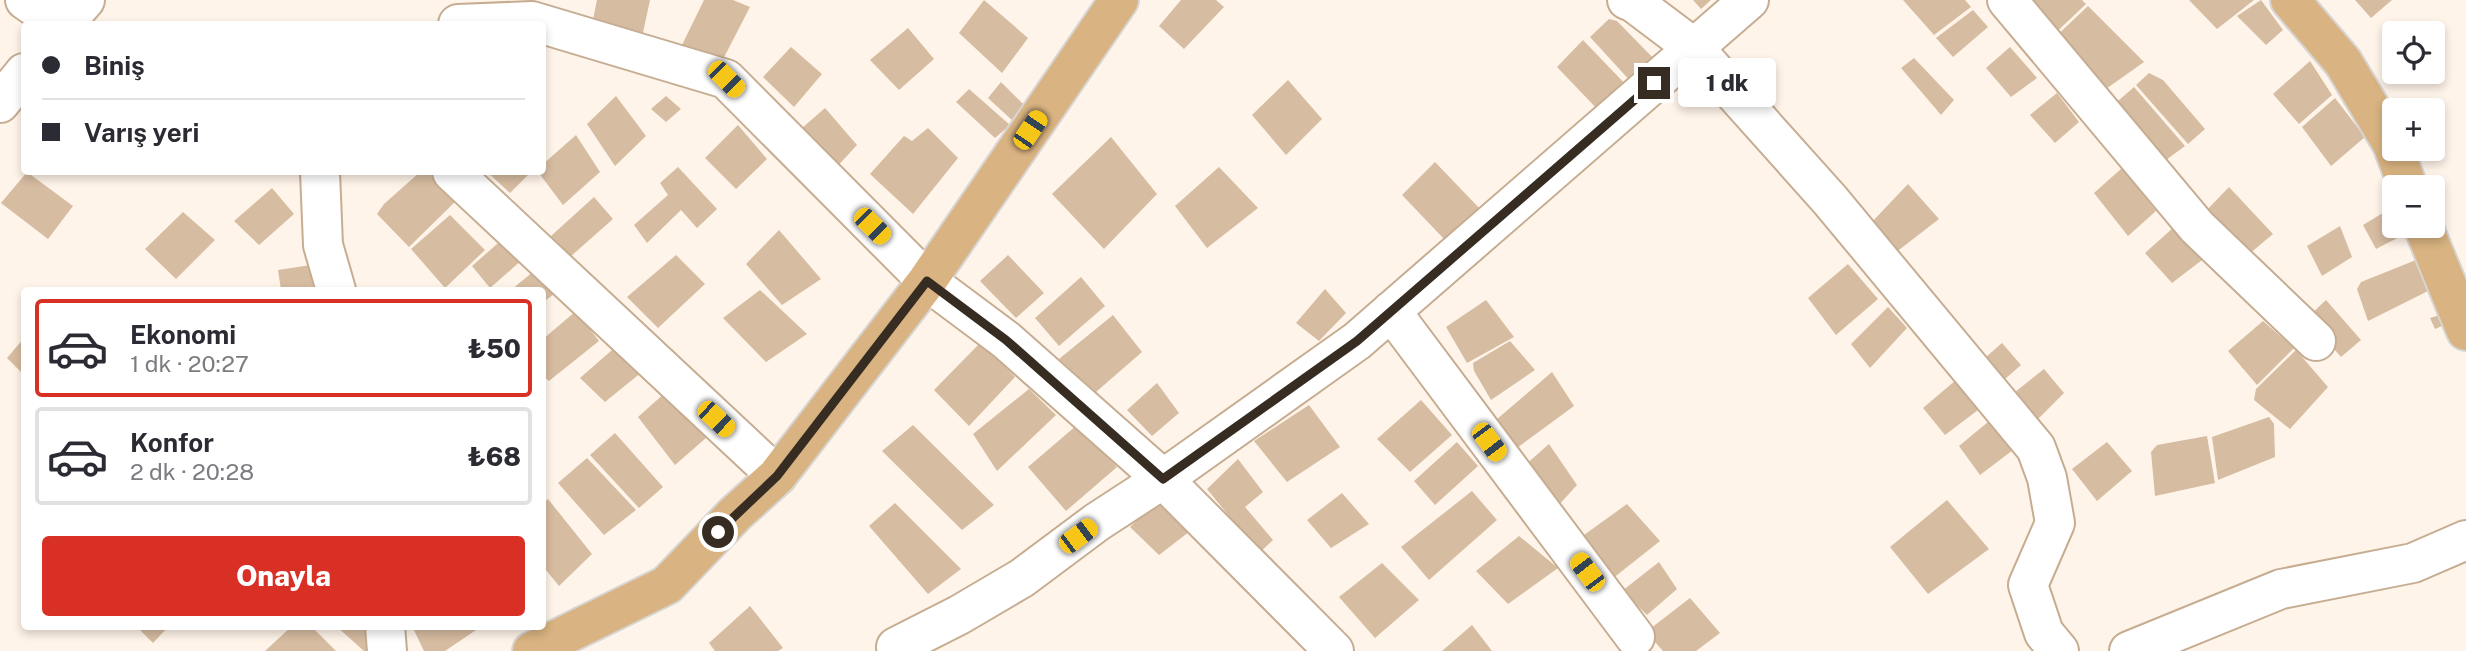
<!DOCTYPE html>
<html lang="tr">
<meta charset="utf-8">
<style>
body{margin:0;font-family:"Public Sans",sans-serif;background:#f7f7f7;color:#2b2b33;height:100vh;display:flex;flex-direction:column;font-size:26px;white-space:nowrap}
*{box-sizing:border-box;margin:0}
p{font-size:23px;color:#7c7c81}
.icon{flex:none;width:38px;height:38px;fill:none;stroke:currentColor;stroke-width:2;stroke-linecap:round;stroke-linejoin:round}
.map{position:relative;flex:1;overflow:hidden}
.sheet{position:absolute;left:21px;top:287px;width:525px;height:343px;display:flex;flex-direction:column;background:#fff;border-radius:7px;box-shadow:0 4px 10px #0003}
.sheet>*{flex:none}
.guide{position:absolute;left:21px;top:21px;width:525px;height:154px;border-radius:7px;box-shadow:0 4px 10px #0003;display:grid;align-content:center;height:154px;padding:0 21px;background:#fff}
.fabs{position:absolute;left:2382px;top:21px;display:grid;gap:14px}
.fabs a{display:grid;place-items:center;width:63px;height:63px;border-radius:7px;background:#fff;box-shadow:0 4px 10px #0003;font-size:35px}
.end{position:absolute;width:32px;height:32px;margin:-16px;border:9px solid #362c21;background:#fff;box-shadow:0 0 0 4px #fff}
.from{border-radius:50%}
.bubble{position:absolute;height:49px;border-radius:7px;background:#fff;box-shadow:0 4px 10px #0003;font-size:23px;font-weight:800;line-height:49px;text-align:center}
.car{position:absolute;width:21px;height:42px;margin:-21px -10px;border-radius:9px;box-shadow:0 0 5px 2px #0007;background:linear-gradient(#f5c518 24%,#345 0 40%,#f5c518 0 76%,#345 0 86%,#f5c518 0)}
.guide b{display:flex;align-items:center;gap:24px;height:66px;font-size:26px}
.guide b+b{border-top:2px solid #e1e1e2}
.guide i{width:18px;height:18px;background:#2b2b33}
ul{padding:12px 0 0;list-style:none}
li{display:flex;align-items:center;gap:21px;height:98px;margin:0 14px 10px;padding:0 7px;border:4px solid #e1e1e2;border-radius:7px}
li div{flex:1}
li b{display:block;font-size:26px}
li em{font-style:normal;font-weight:800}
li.current{border-color:#d93025}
li>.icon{width:63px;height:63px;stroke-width:1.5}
.cta{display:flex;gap:14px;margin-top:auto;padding:14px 21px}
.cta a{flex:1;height:80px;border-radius:7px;background:#d93025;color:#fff;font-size:28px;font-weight:800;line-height:80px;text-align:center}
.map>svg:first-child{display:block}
.building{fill:#d6bca1}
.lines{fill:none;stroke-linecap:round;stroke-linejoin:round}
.minor-casing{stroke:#c6ad92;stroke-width:42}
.major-casing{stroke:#d7d5d3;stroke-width:42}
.minor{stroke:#fff;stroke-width:38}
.major{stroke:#d9b381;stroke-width:38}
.route{stroke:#362c21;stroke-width:9}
</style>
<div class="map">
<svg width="2466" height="651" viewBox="0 0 2466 651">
<rect width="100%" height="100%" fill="#fff4e9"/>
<path class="building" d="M597,0H650L641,42L590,34Z
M704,0H733L750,7L719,67L681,47Z
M984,0L1028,38L1002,73L959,33Z
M1181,0H1216L1224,7L1184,49L1159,26Z
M1693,0H1711L1701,9Z
M1903,0H1965L1971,7L1934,35Z
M2031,0H2082L2086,4L2048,40Z
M2189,0H2254L2217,29Z
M2261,0L2283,30L2266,45L2237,16Z
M2355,0H2392L2371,18Z
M2088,6L2144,62L2096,96L2051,41Z
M1973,10L1988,27L1953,57L1936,38Z
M1609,19L1617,21L1657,62L1633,84L1590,37Z
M908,28L934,59L899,90L870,60Z
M1583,40L1629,88L1601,113L1557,67Z
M791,47L822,74L794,107L763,77Z
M2010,47L2037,78L2011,97L1986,68Z
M1914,58L1954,100L1941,115L1901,68Z
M2310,61L2332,95L2299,124L2273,94Z
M2149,73L2163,80L2205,129L2188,144L2136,85Z
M1288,80L1322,119L1286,155L1252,115Z
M1001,82L1024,105L1014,122L988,98Z
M2134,87L2185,146L2162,163L2110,108Z
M969,89L1010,125L995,138L956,102Z
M2057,93L2079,122L2055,143L2030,115Z
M616,96L646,136L615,166L587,124Z
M666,96L681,109L666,122L651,109Z
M2335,98L2365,137L2331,166L2302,127Z
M825,108L857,145L833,171L794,135Z
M738,125L767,159L736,189L705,158Z
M928,128L958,158L913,214L870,174L904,136L912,141Z
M576,135L600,172L563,205L538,172H542V165Z
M1111,137L1157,194L1104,249L1052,194Z
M1435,162L1482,211L1445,240L1402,195Z
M678,167L717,209L697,228L681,210L647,243L634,225L668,195L660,183Z
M1219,167L1258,208L1207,248L1175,206Z
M2122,168L2156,211L2128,236L2094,193Z
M27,172L73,206L48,239L1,203Z
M420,172H441L459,198L409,247L377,214L384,204Z
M487,172H531L510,193Z
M1908,184L1939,219L1895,253L1870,224Z
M2229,187L2273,234L2242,260L2202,215Z
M272,188L294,214L259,245L234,221Z
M594,197L613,219L570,257L551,236Z
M2391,208L2394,213V226H2401L2405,234L2376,249L2363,225Z
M183,212L215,240L176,279L145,249Z
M450,215L485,250L445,288L411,249Z
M2340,226L2352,257L2322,276L2307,246Z
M2174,227L2202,260L2172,283L2145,253Z
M779,230L821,279L782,305L746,264Z
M505,237L523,259L490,288L472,266Z
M676,255L705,284L658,328L627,297Z
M1008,255L1044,293L1016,318L980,281Z
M2416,260L2430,290L2368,321L2357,289L2361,282Z
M324,263L330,290H281L278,270Z
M1848,264L1878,299L1836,335L1808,298Z
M534,271L554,294L542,303V290H511Z
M1081,277L1105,306L1059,346L1035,318Z
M1325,289L1346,313L1319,341L1296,323Z
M760,290L807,334L766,362L723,318Z
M1486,300L1514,337L1467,363L1446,327Z
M2326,300L2361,340L2341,357L2307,318Z
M1888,307L1907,328L1870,368L1851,344Z
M576,311L599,341L549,381L542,375V340Z
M2446,313L2453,321L2435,329L2430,318Z
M1113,315L1142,352L1096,392L1059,359Z
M2263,321L2294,348L2257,385L2228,351Z
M24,338V375L7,358Z
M1510,341L1535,370L1491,400L1474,371L1473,363Z
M981,342L1015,377L969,426L934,390Z
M620,343L648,367L605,402L580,378Z
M2002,343L2021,365L1997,386L1978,364Z
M2296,350L2328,387L2290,429L2254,400L2256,389Z
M2044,369L2064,393L2031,426L2005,400Z
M1552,372L1574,406L1517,448L1496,420Z
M1956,380L1978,410L1945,435L1923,408Z
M1157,383L1179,413L1152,436L1127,410Z
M1029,389L1056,415L997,471L973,434Z
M666,392L706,438L675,465L638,417Z
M1421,400L1452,435L1410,472L1377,439Z
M1309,405L1340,447L1287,482L1254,441Z
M2269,417L2274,424L2275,457L2218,480L2212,437Z
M1988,422L2013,450L1980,475L1959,446Z
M913,425L994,505L962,530L882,451Z
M1077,425L1117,467L1066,511L1028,467Z
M615,433L663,487L639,508L590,455Z
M2207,436L2215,483L2155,496L2151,452L2157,445Z
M1457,442L1478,466L1435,505L1414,481Z
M2107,442L2132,471L2097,501L2072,469Z
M1549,444L1577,485L1557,507L1524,466Z
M587,458L636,510L604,535L558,483Z
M1238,459L1263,492L1245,507L1273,540L1259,553L1207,489Z
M1472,491L1497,520L1429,580L1401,547Z
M1342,493L1369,524L1331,548L1307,520Z
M1163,494L1198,525L1159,555L1130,527Z
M548,499L592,554L559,586L542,565V505Z
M1947,500L1989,549L1928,594L1890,547Z
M895,503L961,569L928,594L869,526Z
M1627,504L1660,541L1612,579L1577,540Z
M1519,536L1558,568L1508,604L1476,571Z
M1659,562L1677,589L1647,615L1622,591Z
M1382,563L1419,600L1375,638L1339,597Z
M1690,598L1720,633L1696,651H1663L1646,632Z
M750,606L783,648L778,651H715L709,643Z
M1472,625L1492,651H1442Z
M136,626H169L153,643Z
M292,626H311L336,651H265Z
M336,626H370L371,651H364Z
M412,626H482L445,651H424Z"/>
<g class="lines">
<g class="minor-casing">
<path id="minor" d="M25,0L60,24
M1627,0L1633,2L1694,48L1830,200L2036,448L2047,478L2055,523L2028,585L2044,633L2059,651
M2007,0L2197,227L2316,341
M64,24L85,0
M458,24L532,21L726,79L927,281L1006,340L1163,479L1334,651
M0,103L24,73
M320,172L323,245L336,290
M452,172L777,476
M1391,311L1635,637
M385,626L387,651
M896,647L959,615L1022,578L1097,522L1163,479L1357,341L1749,0
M2129,651L2281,589L2413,563L2466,540"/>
</g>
<g class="major-casing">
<path id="major" d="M2290,0L2343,62L2392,144L2408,187
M2423,226L2466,331
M532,651L667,585L735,514L777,476L927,281L1119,0"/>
</g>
<use href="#minor" class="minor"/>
<use href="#major" class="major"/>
</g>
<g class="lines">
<path class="route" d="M718,532L777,476L927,281L1006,340L1163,479L1357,341L1654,83"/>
</g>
</svg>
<div class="fabs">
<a><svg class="icon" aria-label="locate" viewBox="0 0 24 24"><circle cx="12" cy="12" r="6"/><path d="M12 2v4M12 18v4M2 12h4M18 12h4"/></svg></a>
<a>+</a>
<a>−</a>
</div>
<i class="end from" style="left:718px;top:532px"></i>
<i class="end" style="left:1654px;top:83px"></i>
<div class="bubble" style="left:1678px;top:58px;width:98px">1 dk</div>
<i class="car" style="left:726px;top:79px;rotate:135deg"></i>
<i class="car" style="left:1030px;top:130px;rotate:34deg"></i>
<i class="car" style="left:872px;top:226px;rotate:135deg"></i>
<i class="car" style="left:716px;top:419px;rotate:133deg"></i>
<i class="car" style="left:1489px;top:442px;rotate:143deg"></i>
<i class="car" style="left:1078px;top:536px;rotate:53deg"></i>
<i class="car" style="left:1587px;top:572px;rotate:323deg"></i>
<div class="guide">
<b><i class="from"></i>Biniş</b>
<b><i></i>Varış yeri</b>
</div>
<section class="sheet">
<ul>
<li class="current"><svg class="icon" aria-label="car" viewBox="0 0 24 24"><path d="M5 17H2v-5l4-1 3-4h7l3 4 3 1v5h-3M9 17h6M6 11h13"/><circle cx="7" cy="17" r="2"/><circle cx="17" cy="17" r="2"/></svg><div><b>Ekonomi</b><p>1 dk · 20:27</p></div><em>₺50</em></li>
<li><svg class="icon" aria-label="car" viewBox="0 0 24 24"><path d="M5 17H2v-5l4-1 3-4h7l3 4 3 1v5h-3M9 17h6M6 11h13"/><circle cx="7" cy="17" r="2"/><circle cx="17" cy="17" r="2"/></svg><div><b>Konfor</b><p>2 dk · 20:28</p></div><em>₺68</em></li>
</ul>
<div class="cta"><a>Onayla</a></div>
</section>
</div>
